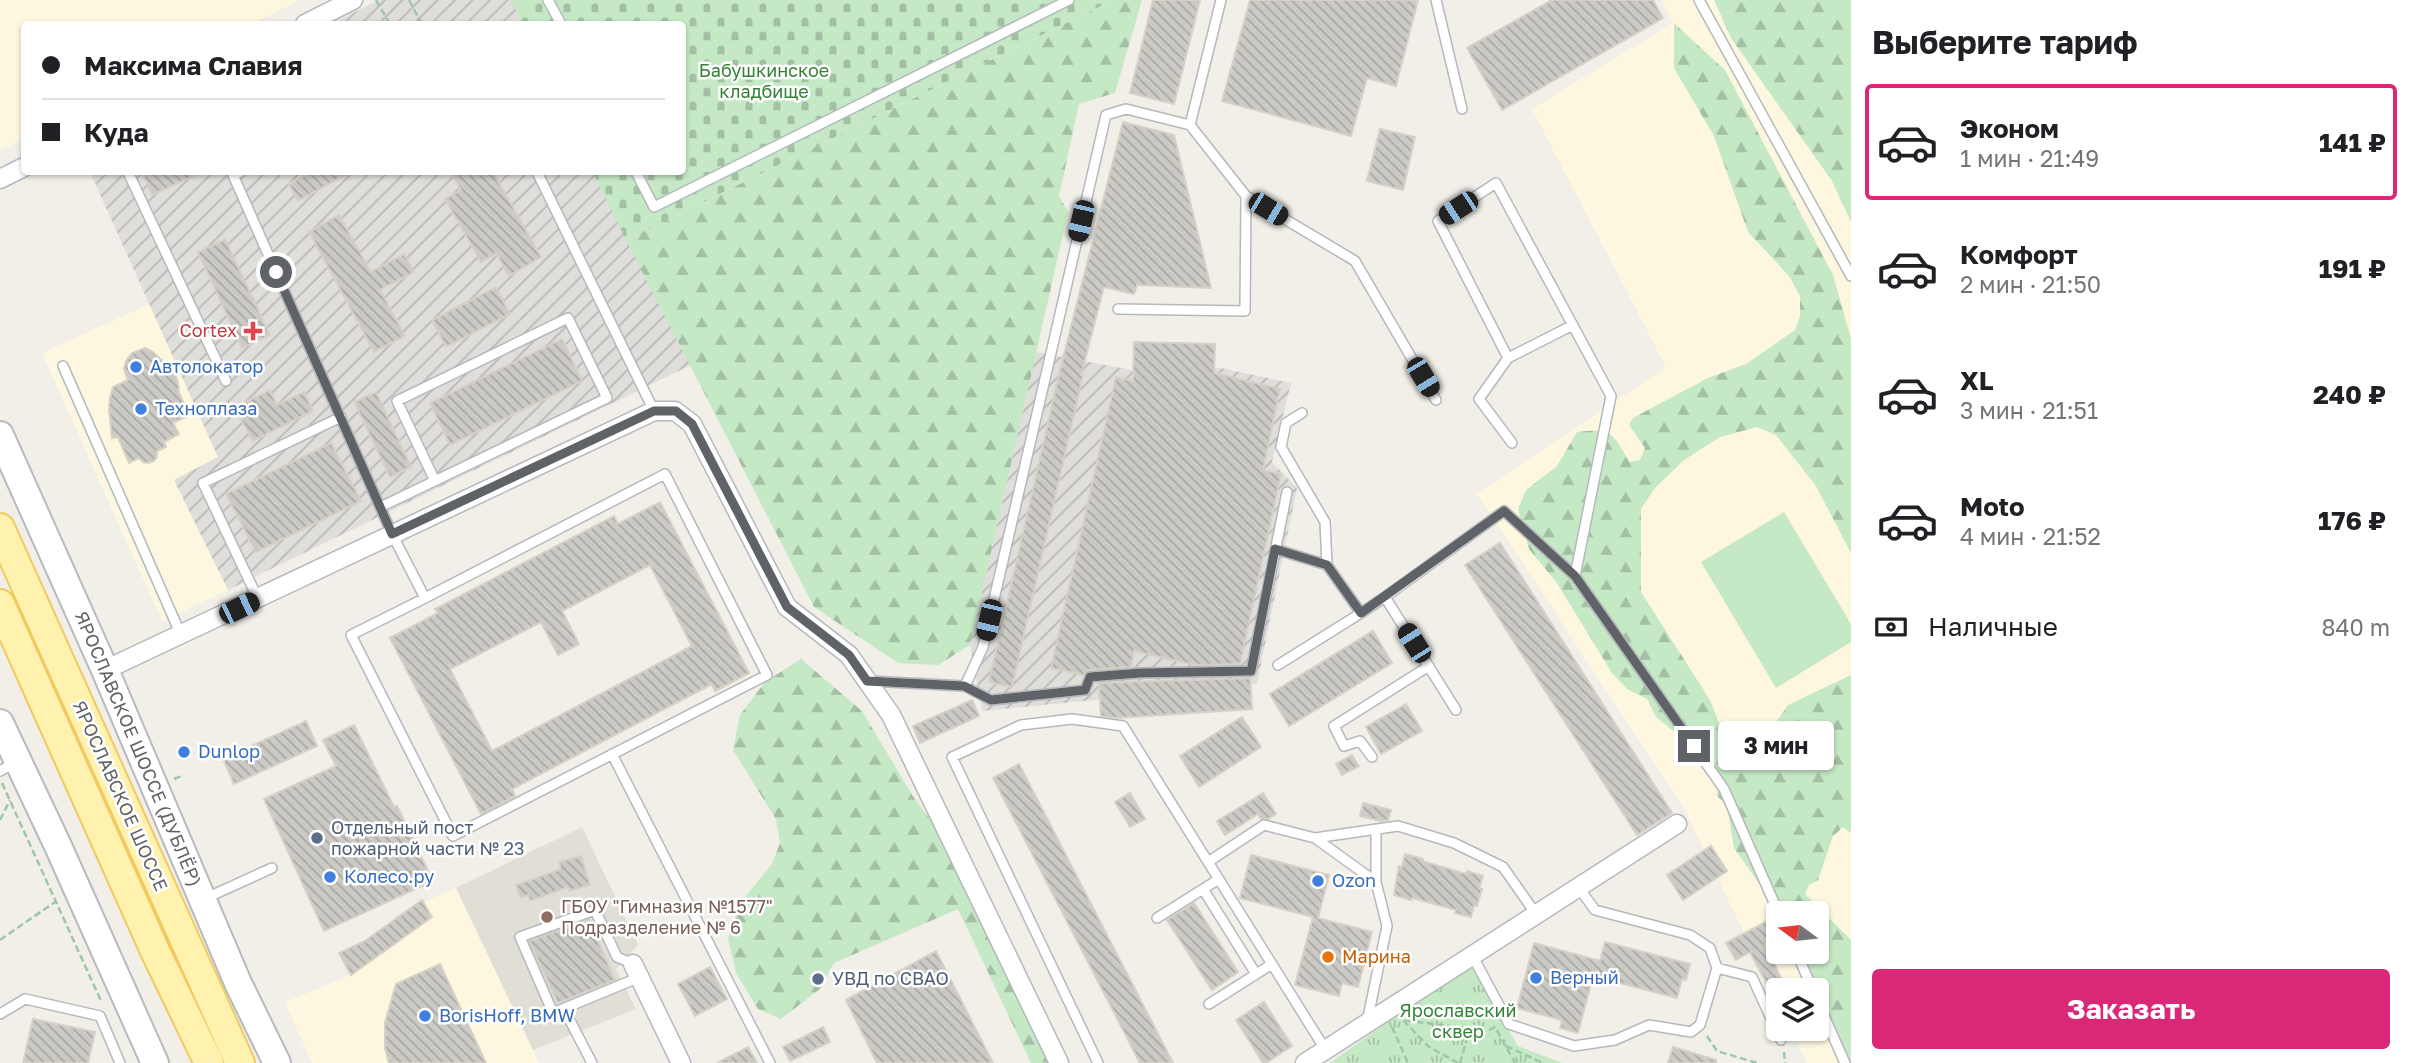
<!DOCTYPE html>
<html lang="ru">
<meta charset="utf-8">
<style>
body{margin:0;font-family:"Golos Text",sans-serif;background:#f2f2f2;color:#202124;height:100vh;display:flex;flex-direction:column;font-size:26px;white-space:nowrap}
*{box-sizing:border-box;margin:0}
p{font-size:23px;color:#757577}
.icon{flex:none;width:38px;height:38px;fill:none;stroke:currentColor;stroke-width:2;stroke-linecap:round;stroke-linejoin:round}
.map{position:relative;flex:1;overflow:hidden}
.side{display:flex;flex-direction:column;background:#fff;width:560px}
.side>*{flex:none}
.guide{position:absolute;left:21px;top:21px;width:665px;height:154px;border-radius:7px;box-shadow:0 2px 5px #0004;display:grid;align-content:center;height:154px;padding:0 21px;background:#fff}
.needle{width:46px;rotate:285deg}
.fabs{position:absolute;left:1766px;top:901px;display:grid;gap:14px}
.fabs a{display:grid;place-items:center;width:63px;height:63px;border-radius:7px;background:#fff;box-shadow:0 2px 5px #0004;font-size:35px}
.end{position:absolute;width:32px;height:32px;margin:-16px;border:9px solid #5f6368;background:#fff;box-shadow:0 0 0 4px #fff}
.from{border-radius:50%}
.bubble{position:absolute;height:49px;border-radius:7px;background:#fff;box-shadow:0 2px 5px #0004;font-size:23px;font-weight:700;line-height:49px;text-align:center}
.car{position:absolute;width:21px;height:42px;margin:-21px -10px;border-radius:9px;box-shadow:0 0 5px 2px #0007;background:linear-gradient(#222 24%,#8ab4d8 0 40%,#222 0 76%,#8ab4d8 0 86%,#222 0)}
.guide b{display:flex;align-items:center;gap:24px;height:66px;font-size:26px}
.guide b+b{border-top:2px solid #e0e0e0}
.guide i{width:18px;height:18px;background:#202124}
ul{padding:0;list-style:none}
li{display:flex;align-items:center;gap:21px;height:116px;margin:0 14px 10px;padding:0 7px;border:4px solid transparent;border-radius:7px}
li div{flex:1}
li b{display:block;font-size:26px}
li em{font-style:normal;font-weight:700}
li.selected{border-color:#db2777}
li>.icon{width:63px;height:63px;stroke-width:1.5}
h2{padding:0 21px;font-size:32px;line-height:84px}
.pay{display:flex;align-items:center;gap:18px;height:77px;padding:0 21px;font-size:26px}
.pay p{margin-inline-start:auto}
.action{display:flex;gap:14px;margin-top:auto;padding:14px 21px}
.action a{flex:1;height:80px;border-radius:7px;background:#db2777;color:#fff;font-size:28px;font-weight:700;line-height:80px;text-align:center}
main{display:flex;flex:1;min-height:0}
.map>svg:first-child{display:block}
.commercial{fill:#fef7e0;fill-rule:evenodd}
.industrial{fill:url(#industrial-furrows)}
.education{fill:#e1ded6}
.green{fill:#c5e8c5}
.forest{fill:url(#forest-firs)}
.cemetery{fill:url(#cemetery-stones)}
.park{fill:url(#park-tufts)}
.building{fill:url(#building-back-hatch);stroke:#d6d1c6;stroke-width:2;fill-rule:evenodd}
.lines{fill:none;stroke-linecap:round;stroke-linejoin:round}
.lane-casing{stroke:#b5b8bc;stroke-width:12}
.street-casing{stroke:#b5b8bc;stroke-width:21}
.secondary-casing{stroke:#b6babf;stroke-width:30}
.primary-casing{stroke:#f2c960;stroke-width:32}
.path{stroke:#9cc7a9;stroke-width:2.5;stroke-dasharray:7 3.5;stroke-linecap:butt}
.lane{stroke:#fff;stroke-width:9}
.street{stroke:#fff;stroke-width:18}
.secondary{stroke:#fff;stroke-width:26}
.primary{stroke:#fff2af;stroke-width:28}
.route{stroke:#5f6368;stroke-width:9}
.health-dot{fill:#e0444e;stroke:#fff;stroke-width:2.5}
.shop-dot{fill:#3f7fe0;stroke:#fff;stroke-width:2.5}
.service-dot{fill:#5c6f8a;stroke:#fff;stroke-width:2.5}
.education-dot{fill:#8d6e63;stroke:#fff;stroke-width:2.5}
.food-dot{fill:#e8710a;stroke:#fff;stroke-width:2.5}
.labels{text-anchor:middle;stroke-width:5;stroke-linejoin:round;paint-order:stroke}
.park-label{font-size:18px;fill:#348238;stroke:#fff}
.health-label{font-size:18px;fill:#be3a42;stroke:#fff;text-anchor:end}
.shop-label{font-size:18px;fill:#366cbe;stroke:#fff;text-anchor:start}
.street-label{font-size:18px;fill:#5f6368;stroke:#fff}
.service-label{font-size:18px;fill:#4e5e75;stroke:#fff;text-anchor:start}
.education-label{font-size:18px;fill:#785e54;stroke:#fff;text-anchor:start}
.food-label{font-size:18px;fill:#c56008;stroke:#fff;text-anchor:start}
</style>
<main>
<div class="map">
<svg width="1851" height="1063" viewBox="0 0 1851 1063">
<defs>
<pattern id="industrial-furrows" width="10" height="10" patternUnits="userSpaceOnUse" patternTransform="scale(1.75)"><rect width="10" height="10" fill="#e0deda"/><path d="M-1 1l2-2M0 10L10 0M9 11l2-2" fill="none" stroke="#b9b8b5"/></pattern>
<pattern id="forest-firs" width="22" height="20" patternUnits="userSpaceOnUse" patternTransform="scale(1.75)"><rect width="22" height="20" fill="#c5e8c5"/><path d="M5 1l3.5 6h-7zM16 11l3.5 6h-7z" fill="#a3c0a4"/></pattern>
<pattern id="cemetery-stones" width="16" height="16" patternUnits="userSpaceOnUse" patternTransform="scale(1.75)"><rect width="16" height="16" fill="#c5e8c5"/><path d="M2 7V4a2 2 0 0 1 4 0v3zM10 15v-3a2 2 0 0 1 4 0v3z" fill="#a3c0a4"/></pattern>
<pattern id="park-tufts" width="24" height="20" patternUnits="userSpaceOnUse" patternTransform="scale(1.75)"><rect width="24" height="20" fill="#c5e8c5"/><path d="M3 7l-1-3M5 7V3M7 7l1-3M15 17l-1-3M17 17v-4M19 17l1-3" fill="none" stroke="#a3c0a4"/></pattern>
<pattern id="building-back-hatch" width="6" height="6" patternUnits="userSpaceOnUse" patternTransform="scale(1.75)"><rect width="6" height="6" fill="#cccac5"/><path d="M-1 5l2 2M0 0l6 6M5-1l2 2" fill="none" stroke="#a9a8a4"/></pattern>
</defs>
<rect width="100%" height="100%" fill="#f1efe8"/>
<path class="commercial" d="M0,0H300L251,24H24V138L0,151Z
M1661,0H1851V1063H1807L1790,1029H1816V990H1778V1003L1684,808L1477,494L1666,367L1532,109L1673,23ZM1778,914H1816V952H1778Z
M149,304L218,458L174,480L228,590L162,621L42,353Z
M456,888L539,1063H312L285,1002L351,975L432,918L424,902Z"/>
<path class="industrial" d="M379,0H511L523,24H331Z
M90,172H593L691,365L228,590L174,480L218,457Z
M1036,352L1154,374L1221,368L1291,383L1272,462L1297,488L1257,684L982,711L970,645Z"/>
<path class="education" d="M582,827L638,945L616,969L636,1009L533,1050L456,888Z"/>
<path class="green" d="M1784,512L1851,624V642L1776,688L1701,562Z"/>
<path class="forest" d="M1113,0H1142L1115,93L1079,104L1059,196L1068,212L970,645L938,665L898,663L814,607L626,240Z
M1714,0H1851V222L1832,181L1731,38Z
M1674,23L1725,70L1833,275L1851,339V553L1816,486L1776,435L1757,427L1720,437L1684,460L1655,488L1641,509V592L1710,700L1725,738L1744,749L1763,741L1788,705L1851,675V833L1843,827L1833,836L1818,880L1809,885L1805,894L1851,940V1063H1838L1823,1003L1787,952H1816V914H1778V932L1771,919L1770,899L1734,848L1727,805L1717,796L1719,777L1707,759L1656,717L1647,699L1627,689L1612,673L1557,583L1529,549L1518,509L1526,490L1557,466L1577,432C1614,428 1611,433 1630,462L1640,460L1645,448L1629,425L1633,418L1708,378L1746,364L1795,330L1800,316V296L1789,276L1748,232L1714,136L1674,68Z
M801,659L862,711L914,798L945,838L1054,1063H1031L958,909L834,963L820,989L781,1019L758,1009L736,973L728,938L740,903L772,864L780,843L776,819L733,750L740,715L765,682Z"/>
<path class="cemetery" d="M511,0H1113L626,240L593,172H682V24H523Z"/>
<path class="park" d="M1470,963L1518,1046L1562,1063H1330Z"/>
<path class="building" d="M1153,0H1200L1174,104L1130,93Z
M1250,0H1418L1396,86L1367,78L1351,136L1222,101Z
M1552,0H1653L1663,18L1502,110L1467,48Z
M1123,122L1174,135L1211,288L1137,285L1134,294L1104,287L1081,375H1083L1012,687L989,682L1060,370Z
M1380,129L1415,137L1403,190L1367,181Z
M142,172H203L152,195Z
M311,172H351L298,201L289,184Z
M450,172H493L541,257L509,276L496,253L481,262L445,199L461,190Z
M339,215L371,272L404,254L414,272L380,290L405,336L374,352L309,232Z
M225,239L270,335L242,348L198,252Z
M496,287L510,314L446,347L432,320Z
M562,339L582,381L450,445L430,403Z
M1134,342L1215,344L1214,373L1280,389L1263,470L1281,474L1240,664L1195,665L1134,651L1131,667L1089,670L1083,675L1051,668L1116,377L1133,381Z
M145,348L153,352L169,367L172,366L178,383L179,393L190,415L173,423L179,434L164,442L166,447L157,451V457L154,461L148,463L143,462L139,458L129,463L118,437L112,438L109,409L110,398L113,387L128,380L124,369L126,361L132,353Z
M270,390L277,405L304,392L313,411L252,441L235,407Z
M376,392L411,467L390,477L354,402Z
M331,443L361,501L256,552L226,494Z
M660,502L749,673L715,691L712,684L512,789L515,796L481,814L390,638L438,613L435,609L614,516L618,524ZM650,565L692,646L492,751L450,669L541,622L558,655L579,644L562,611Z
M1500,543L1672,813L1637,835L1465,565Z
M1373,631L1392,663L1289,726L1270,694Z
M1250,678L1252,709L1117,718L1101,716L1099,683Z
M972,700L979,716L920,743L913,726Z
M1406,704L1422,731L1381,754L1366,727Z
M1242,717L1261,747L1199,787L1180,756Z
M306,721L317,746L234,784L223,759Z
M354,725L394,807L397,806L433,881L324,931L264,799L336,766L323,740Z
M1352,755L1359,766L1342,775L1336,764Z
M1019,764L1173,1063H1140L993,778Z
M1130,793L1145,819L1130,827L1115,802Z
M1263,793L1276,814L1268,819H1261L1258,814L1225,835L1217,821Z
M1363,803L1391,810L1388,820L1381,821L1360,816Z
M1711,846L1727,871L1683,900L1667,875Z
M1405,854L1423,859L1422,861L1466,874L1467,871L1483,876L1479,889H1482L1477,906L1474,905L1471,917L1455,913L1456,910L1412,898L1411,900L1394,895L1399,866L1402,867Z
M1251,855L1329,875L1318,918L1372,932L1358,987L1342,983L1339,996L1295,985L1313,917L1240,898Z
M581,856L590,885L569,891L568,887L530,901L528,895L521,898L516,885L561,869L559,862Z
M422,900L432,917L351,975L339,953L365,941Z
M1194,903L1238,972L1212,990L1167,920Z
M1771,919L1778,932V938L1765,945L1787,990H1770L1750,952L1736,960L1726,943Z
M589,920L615,980L558,1003L529,941Z
M1605,942L1690,964L1686,980L1682,979L1677,998L1593,976L1578,1033L1560,1028L1562,1020L1517,1008L1534,943L1600,961Z
M936,951L993,1063H877L846,1000Z
M440,964L486,1063H389L385,1048V1023L396,984Z
M710,967L727,999L695,1016L678,984Z
M1264,1002L1292,1046L1266,1063H1263L1236,1020Z
M33,1019L95,1032L88,1063H23Z
M823,1027L830,1042L790,1061L783,1047Z
M748,1047L757,1063H717Z
M1673,1047L1716,1060V1063H1668Z"/>
<g class="lines">
<g class="lane-casing">
<path id="lane" d="M548,0L561,24
M1436,0L1462,109
M1699,0L1851,276
M1190,125L1221,0
M128,172L226,381
M240,172L233,175L392,534L425,598L665,474L767,675L453,836L351,635L425,598
M537,172L654,411
M636,172L654,207L1069,0
M1118,309L1245,311L1246,196
M1508,358L1573,325
M63,366L181,635
M1302,413L1286,423L1281,447L1325,522L1327,565L1361,613L1385,597
M1512,443L1479,399L1508,358L1438,221L1496,183L1611,396L1575,576
M380,507L393,501L607,398L568,318L397,401L435,481
M1275,549L1327,565
M258,599L203,483L341,417
M1278,665L1361,613
M869,681L965,686L991,700L1085,690L1090,677L1140,673L1251,671L1287,492
M965,686L983,647L1106,115L1126,109L1190,125L1246,196L1355,261L1436,400
M1456,710L1385,597L1504,511L1575,576L1724,789L1779,914
M612,754L770,1063
M1372,757L1360,741L1344,746L1334,726L1429,666
M0,771L16,762
M1315,838L1376,882L1387,926L1367,1022
M1208,862L1264,825L1315,838L1398,826L1454,843L1503,867L1536,914
M1376,882V830
M1203,889L1256,974
M204,899L272,868
M1157,918L1219,879
M1796,952L1813,990
M1472,955L1509,1024L1574,1046L1615,1040L1649,1025L1691,1032L1700,1025L1717,968L1710,948L1690,935L1595,910L1578,887
M633,964L617,957L595,910L520,937L553,1013L640,977
M1717,968L1752,977L1781,1040
M1816,998L1845,1063
M1209,1004L1272,964
M564,1009L592,1063
M0,1014L25,999L100,1016L120,1063
M1098,1063L952,757L1021,725L1072,719L1123,726L1325,1049"/>
</g>
<g class="street-casing">
<path id="street" d="M305,24L353,0
M0,179L24,167
M105,670L654,411H675L692,424L787,607L849,655L891,715L1059,1063
M633,964L681,1063
M1305,1063L1677,824"/>
</g>
<g class="secondary-casing">
<path id="secondary" d="M0,435L105,670L238,983L277,1063
M0,723L58,846L155,1063"/>
</g>
<g class="primary-casing">
<path id="primary" d="M0,528L240,1063
M0,604L155,951L209,1063"/>
</g>
<path class="path" d="M376,0L390,24
M409,0L422,24
M174,779L184,775
M2,783L102,1003
M0,820L10,800
M0,940L55,902
M1392,1027L1408,1063
M1707,1036L1717,1051L1757,1063
M1506,1046L1543,1063
M1784,1052L1785,1063
M1458,1063L1429,1047L1403,1020L1487,1031L1495,1027L1515,1063
M1460,1063L1470,1029"/>
<use href="#lane" class="lane"/>
<use href="#street" class="street"/>
<use href="#secondary" class="secondary"/>
<use href="#primary" class="primary"/>
</g>
<g class="lines">
<path class="route" d="M276,272L392,534L654,411H676L692,424L787,607L849,655L867,681L964,686L991,700L1085,690L1090,677L1140,673L1251,671L1275,549L1327,565L1361,613L1504,511L1575,576L1694,746"/>
</g>
<path class="health-dot" d="M249.5 320.5h7v7h7v7h-7v7h-7v-7h-7v-7h7z"/>
<g class="shop-dot">
<circle cx="136" cy="367" r="7"/>
<circle cx="141" cy="409" r="7"/>
<circle cx="184" cy="752" r="7"/>
<circle cx="330" cy="877" r="7"/>
<circle cx="1318" cy="881" r="7"/>
<circle cx="1536" cy="978" r="7"/>
<circle cx="425" cy="1016" r="7"/>
</g>
<g class="service-dot">
<circle cx="317" cy="838" r="7"/>
<circle cx="818" cy="979" r="7"/>
</g>
<circle class="education-dot" cx="547" cy="917" r="7"/>
<circle class="food-dot" cx="1328" cy="957" r="7"/>
<g class="labels">
<g class="park-label">
<text x="764" y="77">Бабушкинское<tspan x="764" dy="21">кладбище</tspan></text>
<text x="1458" y="1017">Ярославский<tspan x="1458" dy="21">сквер</tspan></text>
</g>
<g class="health-label">
<text x="237" y="337">Cortex</text>
</g>
<g class="shop-label">
<text x="150" y="373">Автолокатор</text>
<text x="155" y="415">Техноплаза</text>
<text x="198" y="758">Dunlop</text>
<text x="344" y="883">Колесо.ру</text>
<text x="1332" y="887">Ozon</text>
<text x="1550" y="984">Верный</text>
<text x="439" y="1022">BorisHoff, BMW</text>
</g>
<g class="street-label">
<text transform="translate(138 749) rotate(67)" y="6">ЯРОСЛАВСКОЕ ШОССЕ (ДУБЛЁР)</text>
<text transform="translate(120 796) rotate(66)" y="6">ЯРОСЛАВСКОЕ ШОССЕ</text>
</g>
<g class="service-label">
<text x="331" y="834">Отдельный пост<tspan x="331" dy="21">пожарной части № 23</tspan></text>
<text x="832" y="985">УВД по СВАО</text>
</g>
<g class="education-label">
<text x="561" y="913">ГБОУ "Гимназия №1577"<tspan x="561" dy="21">Подразделение № 6</tspan></text>
</g>
<g class="food-label">
<text x="1342" y="963">Марина</text>
</g>
</g>
</svg>
<div class="fabs">
<a><svg class="needle" viewBox="-14 -14 28 28"><path d="M0-13l5 13h-10z" fill="#e53935"/><path d="M0 13l5-13h-10z" fill="#757577"/></svg></a>
<a><svg class="icon" aria-label="layers" viewBox="0 0 24 24"><path d="M12 4l9 5-9 5-9-5zM3 14l9 5 9-5"/></svg></a>
</div>
<i class="end from" style="left:276px;top:272px"></i>
<i class="end" style="left:1694px;top:746px"></i>
<div class="bubble" style="left:1718px;top:721px;width:116px">3 мин</div>
<i class="car" style="left:1458px;top:208px;rotate:237deg"></i>
<i class="car" style="left:1268px;top:209px;rotate:121deg"></i>
<i class="car" style="left:1081px;top:221px;rotate:193deg"></i>
<i class="car" style="left:1423px;top:377px;rotate:149deg"></i>
<i class="car" style="left:239px;top:608px;rotate:64deg"></i>
<i class="car" style="left:989px;top:620px;rotate:193deg"></i>
<i class="car" style="left:1414px;top:643px;rotate:328deg"></i>
<div class="guide">
<b><i class="from"></i>Максима Славия</b>
<b><i></i>Куда</b>
</div>
</div>
<section class="side">
<h2>Выберите тариф</h2>
<ul>
<li class="selected"><svg class="icon" aria-label="car" viewBox="0 0 24 24"><path d="M5 17H2v-5l4-1 3-4h7l3 4 3 1v5h-3M9 17h6M6 11h13"/><circle cx="7" cy="17" r="2"/><circle cx="17" cy="17" r="2"/></svg><div><b>Эконом</b><p>1 мин · 21:49</p></div><em>141 ₽</em></li>
<li><svg class="icon" aria-label="car" viewBox="0 0 24 24"><path d="M5 17H2v-5l4-1 3-4h7l3 4 3 1v5h-3M9 17h6M6 11h13"/><circle cx="7" cy="17" r="2"/><circle cx="17" cy="17" r="2"/></svg><div><b>Комфорт</b><p>2 мин · 21:50</p></div><em>191 ₽</em></li>
<li><svg class="icon" aria-label="car" viewBox="0 0 24 24"><path d="M5 17H2v-5l4-1 3-4h7l3 4 3 1v5h-3M9 17h6M6 11h13"/><circle cx="7" cy="17" r="2"/><circle cx="17" cy="17" r="2"/></svg><div><b>XL</b><p>3 мин · 21:51</p></div><em>240 ₽</em></li>
<li><svg class="icon" aria-label="car" viewBox="0 0 24 24"><path d="M5 17H2v-5l4-1 3-4h7l3 4 3 1v5h-3M9 17h6M6 11h13"/><circle cx="7" cy="17" r="2"/><circle cx="17" cy="17" r="2"/></svg><div><b>Moto</b><p>4 мин · 21:52</p></div><em>176 ₽</em></li>
</ul>
<div class="pay"><svg class="icon" aria-label="cash" viewBox="0 0 24 24"><path d="M3 7h18v10H3z"/><circle cx="12" cy="12" r="2"/></svg>Наличные<p>840 m</p></div>
<div class="action"><a>Заказать</a></div>
</section>
</main>
